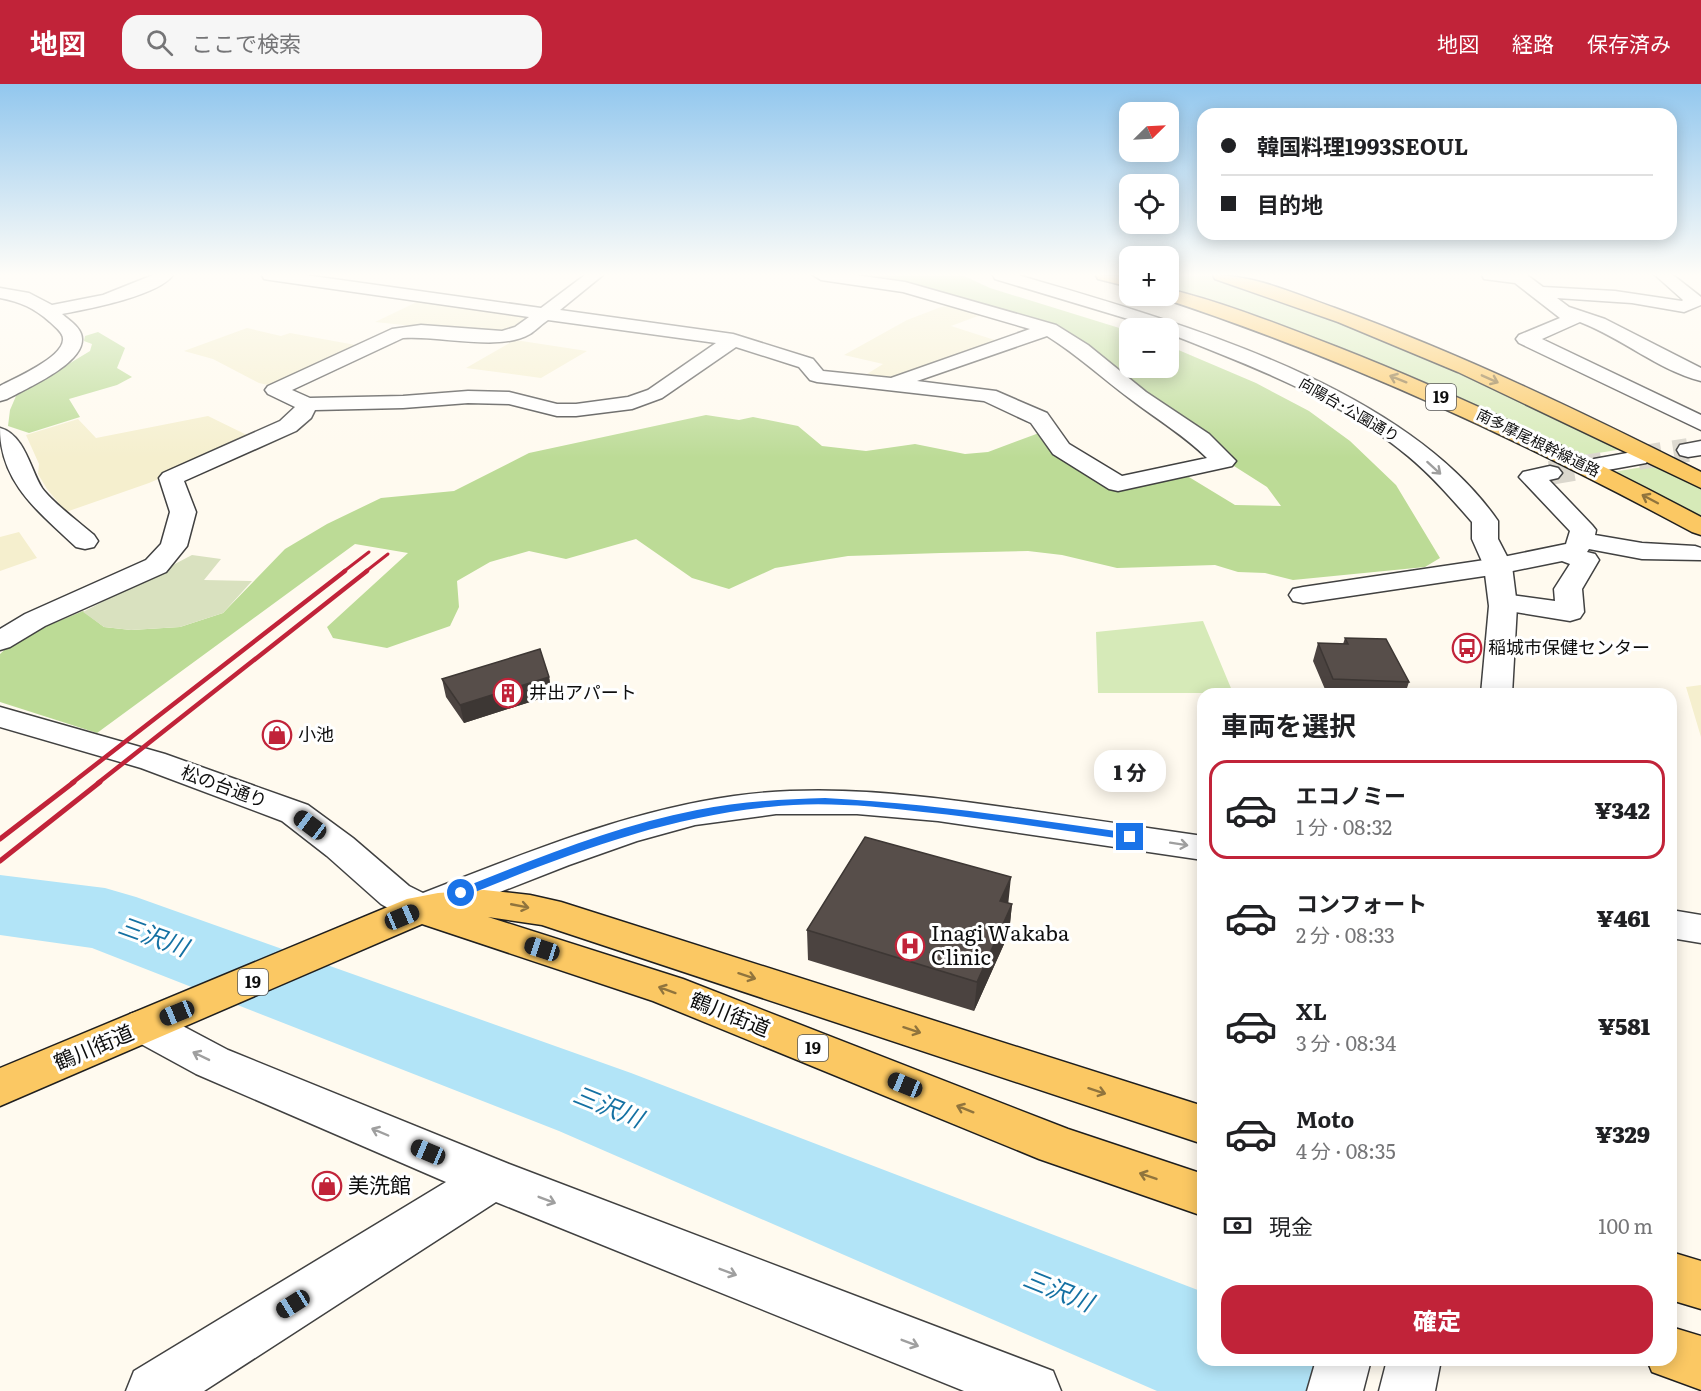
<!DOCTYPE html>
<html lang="ja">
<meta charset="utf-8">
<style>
body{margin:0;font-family:Literata,"Noto Sans JP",serif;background:#f6f6f6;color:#202124;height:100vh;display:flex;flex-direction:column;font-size:22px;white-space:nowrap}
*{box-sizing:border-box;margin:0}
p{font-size:20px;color:#757577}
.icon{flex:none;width:33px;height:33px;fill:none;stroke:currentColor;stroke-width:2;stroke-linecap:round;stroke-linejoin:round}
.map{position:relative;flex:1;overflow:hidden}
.drawer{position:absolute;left:1197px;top:604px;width:480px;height:678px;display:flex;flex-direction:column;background:#fff;border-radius:18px;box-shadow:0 3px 15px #0003}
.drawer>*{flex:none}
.banner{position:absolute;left:1197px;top:24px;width:480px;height:132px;border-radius:18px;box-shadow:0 3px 15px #0003;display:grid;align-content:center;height:132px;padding:0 24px;background:#fff}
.needle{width:39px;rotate:66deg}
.tools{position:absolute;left:1119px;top:18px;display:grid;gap:12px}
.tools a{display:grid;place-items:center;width:60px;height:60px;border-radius:12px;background:#fff;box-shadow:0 3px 15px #0003;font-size:30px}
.end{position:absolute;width:27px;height:27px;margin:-14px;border:8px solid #1a73e8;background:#fff;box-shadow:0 0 0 3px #fff}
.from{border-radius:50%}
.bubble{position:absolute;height:42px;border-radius:18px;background:#fff;box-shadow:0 3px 15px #0003;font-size:20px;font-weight:800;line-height:42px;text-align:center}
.car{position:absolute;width:18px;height:36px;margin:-18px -9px;border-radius:8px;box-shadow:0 0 4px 2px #0007;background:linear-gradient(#222 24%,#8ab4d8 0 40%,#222 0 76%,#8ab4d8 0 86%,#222 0)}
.banner b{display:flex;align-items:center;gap:21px;height:57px;font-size:22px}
.banner b+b{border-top:2px solid #e0e0e0}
.banner i{width:15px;height:15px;background:#202124}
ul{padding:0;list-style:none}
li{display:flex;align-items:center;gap:18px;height:99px;margin:0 12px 9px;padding:0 12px;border:3px solid transparent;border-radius:18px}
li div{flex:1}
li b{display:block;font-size:22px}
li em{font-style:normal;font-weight:800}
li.active{border-color:#c12339}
li>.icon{width:54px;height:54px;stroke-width:1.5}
h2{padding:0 24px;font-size:27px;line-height:72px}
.pay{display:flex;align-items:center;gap:15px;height:66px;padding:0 24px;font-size:22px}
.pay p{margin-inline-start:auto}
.cta{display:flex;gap:12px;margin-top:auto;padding:12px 24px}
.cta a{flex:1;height:69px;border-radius:18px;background:#c12339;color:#fff;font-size:24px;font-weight:800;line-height:69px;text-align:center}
header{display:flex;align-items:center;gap:36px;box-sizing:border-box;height:84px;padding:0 30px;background:#c12339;color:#fff}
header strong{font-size:28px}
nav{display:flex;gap:33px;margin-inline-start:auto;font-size:21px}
.search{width:420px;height:54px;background:#f6f6f6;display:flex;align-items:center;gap:15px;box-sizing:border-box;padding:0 21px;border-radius:18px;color:#757577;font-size:22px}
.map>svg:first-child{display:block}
.farmland{fill:#f5efce}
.green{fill:#d6eab8}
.forest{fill:#bcdb96}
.cemetery{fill:#d9e1bf}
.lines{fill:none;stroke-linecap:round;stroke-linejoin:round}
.river{fill:#b2e4f7;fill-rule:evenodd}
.minor-tunnel{stroke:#dbd7cd;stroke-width:24;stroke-dasharray:24 12;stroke-linecap:butt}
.minor-casing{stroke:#414141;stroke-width:3}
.tertiary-casing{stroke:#414141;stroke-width:3}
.primary-casing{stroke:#1f1f1f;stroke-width:3}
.minor{fill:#fff;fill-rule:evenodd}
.tertiary{fill:#fff;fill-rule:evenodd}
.primary{fill:#fbc863;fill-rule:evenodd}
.rail-far2{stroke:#c12339;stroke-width:3}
.rail-far1{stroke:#c12339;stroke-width:4.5}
.rail{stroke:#c12339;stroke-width:5}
.wall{fill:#4b4340}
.shaded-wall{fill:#3d3734}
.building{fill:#574e4a;stroke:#3d3734;stroke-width:1.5}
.oneway{stroke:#90743d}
.oneway2{stroke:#9f9f9f}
.route{fill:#1a73e8}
.labels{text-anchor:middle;stroke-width:6;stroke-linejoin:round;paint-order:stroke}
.far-street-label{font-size:15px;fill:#0e0e0e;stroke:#fff}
.shield{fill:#fff;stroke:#565656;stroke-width:1.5}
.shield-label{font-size:16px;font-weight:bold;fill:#0e0e0e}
.poi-label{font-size:18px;fill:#0e0e0e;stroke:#fff;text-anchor:start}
.street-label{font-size:18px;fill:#0e0e0e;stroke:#fff}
.near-poi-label{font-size:21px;fill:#0e0e0e;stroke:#fff;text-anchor:start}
.near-street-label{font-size:21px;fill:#0e0e0e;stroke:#fff}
.near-water-label{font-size:24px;font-style:italic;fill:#1471a3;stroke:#fff}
</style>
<header>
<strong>地図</strong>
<div class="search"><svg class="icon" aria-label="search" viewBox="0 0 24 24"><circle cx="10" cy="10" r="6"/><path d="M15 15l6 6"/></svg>ここで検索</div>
<nav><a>地図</a><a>経路</a><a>保存済み</a></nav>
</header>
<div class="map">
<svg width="1701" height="1307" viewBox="0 0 1701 1307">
<rect width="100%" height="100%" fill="#fffaef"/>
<path class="farmland" d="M421,216L534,232V235L500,251L375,238Z
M956,221L986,229L951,242L1004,259L895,297L867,290L883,280L844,271L907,236L941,223Z
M247,244L281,252L290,249L361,262L282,300L268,301L259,299L213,275L184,267Z
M515,256L587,267L541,294L466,284Z
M208,332L253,354L149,399L66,428L47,405L38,390L39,380L26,351L78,335L96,354Z
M19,448L37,474L0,487V453Z
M1701,601V653L1686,603Z"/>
<path class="green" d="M1168,191H1207L1360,244L1494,302L1623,365L1580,372L1169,206Z
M1655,381L1701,405V435L1613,388Z
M1203,537L1233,609H1098L1096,548Z"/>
<path class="forest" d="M841,191H962L990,204L1129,247L1130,284H1168L1169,262L1256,299L1309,327L1350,357L1396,401L1440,474L1425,483L1293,496L1265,489L1238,488L1215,481L1117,484L1062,471L1028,467L941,469L848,472L775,484L729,505L692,494L636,455L566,475L529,467L490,478L457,497L459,523L450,542L387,564L333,554L327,543L408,469L355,460L97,649L0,618V570L16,555L83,527L104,543L131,546L180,543L223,529L285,465L327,440L381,414L454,407L529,369L706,331L739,336L753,333L798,342L822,362L866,367L915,360L965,370L988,368L1039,349L1114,405L1184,390L1235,421L1281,422L1267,403L1234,382L1232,371L1214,354L1149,310L1094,266L1052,240L910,201Z
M98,248L125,264L117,284L132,293L117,301L69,315L80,333L29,349L8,342L10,326L16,312L90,267L92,260L84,257L85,252Z"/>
<path class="cemetery" d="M192,471L221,475L204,496L252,497L223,529L180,543L131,546L104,543L83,528Z"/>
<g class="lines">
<path class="river" d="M0,791L105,804L136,813L631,989L1203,1208V1276H1350L1363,1307H1157L559,1047L92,864L0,851Z"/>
<path class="minor-tunnel" d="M1638,374L1688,366
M1550,389L1602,380"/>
<g class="minor-casing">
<path id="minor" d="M153,191H173C158,212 88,225 62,230C70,237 82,244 82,255C83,280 27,304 7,315L0,317V302C15,294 62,274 63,256C64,249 55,243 50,238C34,224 21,218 0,214V204L29,209L52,221L103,211Z
M262,191H305L541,224L585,191H603L560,226L733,250L813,275L823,287L891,294L1030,245L903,208L821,196L813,191H855L905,198L1056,241L1088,261L1146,308L1209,350L1236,377L1232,382L1118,407L1109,405L1053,370L1031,339L984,317L817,298L810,296L799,283L736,263L662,314L632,325L576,332H557L509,320L468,319L403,324L315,326L311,334L296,347L184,397L196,428L187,462L166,488L45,542L10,563L0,566V545L25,530L146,476L161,460L170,428L159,394L163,389L280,337L295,323L268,310L265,306L268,302L392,245L421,241L502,247L515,243L529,233L270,196L264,195ZM548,236L716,259L648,306L628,313L576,320H557L509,308L468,307L403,312L310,314L292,306L403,254C439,251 500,268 530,250C536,246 542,240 548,236ZM1047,252C1078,271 1104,296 1133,317C1158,336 1185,352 1207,374L1122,392L1069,360L1047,329L996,307L917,297Z
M1482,191H1527L1543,203L1615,207L1682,217L1683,216L1655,191H1673L1701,213V221L1684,228L1632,219L1557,214L1569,223L1605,235L1701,284V297C1658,286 1622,254 1580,238L1542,255L1701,331V346L1519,259L1516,255L1519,251L1560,234L1515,199L1484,195Z
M0,344C25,351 30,385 42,404C52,418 80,439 94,451L98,457L94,463L85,465L76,463C39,428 0,399 0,344Z
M1701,357V371L1688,373L1680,371L1677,366L1680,361Z
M1638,367L1646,369L1650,374L1646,379L1602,387L1594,385L1590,380L1594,375Z
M1550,382L1558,384L1562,389L1558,394L1549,396L1592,441L1596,446L1595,451L1642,459L1695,462L1701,464V476L1642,475L1589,465L1587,468L1595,470L1599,476L1582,505L1584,528L1580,534L1570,537L1503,526L1493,524L1489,518L1493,512L1503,510L1555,517L1554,505L1570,480L1562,477L1498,490L1303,519L1293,517L1289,511L1293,505L1303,503L1498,474L1566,460L1570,447L1519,393L1523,388Z
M0,623L165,670L308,721L353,754L409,802L423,809C524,770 626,727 734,712C826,699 919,711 1010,724C1074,733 1139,743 1203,752V776L938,737L857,730H776L695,741L637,757L569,781L421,839L407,835L381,820L327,772L282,737L141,684L0,643Z
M145,925L160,930L228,966L509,1080L1053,1287L1061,1307H964L496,1118L204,1307H126L134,1287L446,1098L196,990L130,954L123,942L130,930Z"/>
</g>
<g class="tertiary-casing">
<path id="tertiary" d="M993,191H1018C1171,236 1403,300 1498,437V455L1512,482L1517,522L1512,610H1481L1489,522L1484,482L1472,455V438C1452,415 1432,392 1408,372C1340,315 1251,282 1168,249V244H1158L995,195Z
M1671,826L1701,831V859L1671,854Z
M1316,1276H1371L1363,1307H1307Z
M1387,1276H1441L1435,1307H1379Z"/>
</g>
<g class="primary-casing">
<path id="primary" d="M1096,191L1130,193V203L1098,195Z
M1213,191C1255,191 1295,210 1335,224C1461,270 1582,328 1701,388V404L1458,288L1338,238L1215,195Z
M1168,205C1226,219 1282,242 1337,263C1462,312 1582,370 1701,433V451L1692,448C1521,356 1347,275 1162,214L1160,212H1168Z
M484,806L530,811L561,818L1203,1022V1060L542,841L488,833L683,895L1068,1045L1203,1090V1132L1039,1075L653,917L422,840L0,1022V984L407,815L438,809Z
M1671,1168L1701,1177V1225L1671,1216Z
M1671,1243L1701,1252V1306L1652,1288L1647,1276H1671Z"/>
</g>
<use href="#minor" class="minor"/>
<use href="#tertiary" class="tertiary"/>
<use href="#primary" class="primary"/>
<path class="rail-far2" d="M343,488L369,468
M365,488L388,470"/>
<path class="rail-far1" d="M72,699L345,487
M98,699L367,487"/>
<path class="rail" d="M0,755L74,698
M0,777L100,698"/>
</g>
<path class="wall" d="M1345,554L1409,598L1405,610H1327L1313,577L1318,559L1343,560Z
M549,593L552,611L464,639L446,613L442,595Z
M1009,819L1012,820L1009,849L974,927L808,876L807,846Z"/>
<path class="shaded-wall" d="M549,593L552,611L464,639L460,621Z
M1011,793L1008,822L1000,817Z
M1012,820L1009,849L974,927L977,898Z"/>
<path class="building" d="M1345,554L1386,555L1409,598L1333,595L1318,559L1348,560Z
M540,565L549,593L460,621L442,595Z
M865,753L1011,793L1000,817L1012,820L977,898L807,846Z"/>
<defs><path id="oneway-shaft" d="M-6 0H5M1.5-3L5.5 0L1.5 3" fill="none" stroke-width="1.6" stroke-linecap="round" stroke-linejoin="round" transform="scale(1.5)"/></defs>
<g class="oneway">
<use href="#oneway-shaft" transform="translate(1398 295) rotate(-158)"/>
<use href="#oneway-shaft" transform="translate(1490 295) rotate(24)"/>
<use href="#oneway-shaft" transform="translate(1650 415) rotate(-152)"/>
<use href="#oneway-shaft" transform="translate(520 822) rotate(11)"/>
<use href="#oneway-shaft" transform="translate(747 892) rotate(18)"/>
<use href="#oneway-shaft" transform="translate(667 906) rotate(-160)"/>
<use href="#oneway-shaft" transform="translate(912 946) rotate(18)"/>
<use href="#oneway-shaft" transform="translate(1097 1007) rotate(18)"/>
<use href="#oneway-shaft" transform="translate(965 1025) rotate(-158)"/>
<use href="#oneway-shaft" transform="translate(1148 1092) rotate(-161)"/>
</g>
<g class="oneway2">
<use href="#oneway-shaft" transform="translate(1434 384) rotate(42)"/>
<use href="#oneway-shaft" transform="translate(1179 760) rotate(9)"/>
<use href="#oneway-shaft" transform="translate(201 972) rotate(-154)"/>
<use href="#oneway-shaft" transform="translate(380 1048) rotate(-157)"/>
<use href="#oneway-shaft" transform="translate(547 1116) rotate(21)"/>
<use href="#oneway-shaft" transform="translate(728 1188) rotate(21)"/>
<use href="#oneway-shaft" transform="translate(910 1259) rotate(21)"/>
</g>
<linearGradient id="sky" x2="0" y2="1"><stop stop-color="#92c7ee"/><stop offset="0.51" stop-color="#fffdf8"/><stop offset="1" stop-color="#fffdf8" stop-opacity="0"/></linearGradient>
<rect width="1701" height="374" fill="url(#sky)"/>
<path class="route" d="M825,714C927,719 1029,735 1130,749L1135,753L1130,756C1061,746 992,735 923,728C872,722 820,717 769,723C660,734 566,771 465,812H457L456,809L457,806C535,775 614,742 697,726C739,718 782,715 825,714Z"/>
<defs>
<g id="bus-ring" transform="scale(1.5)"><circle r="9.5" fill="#fff" stroke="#c12339" stroke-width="1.5"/><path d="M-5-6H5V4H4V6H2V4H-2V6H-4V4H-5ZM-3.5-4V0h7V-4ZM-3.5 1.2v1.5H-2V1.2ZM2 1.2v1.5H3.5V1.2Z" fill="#c12339"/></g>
<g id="building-ring" transform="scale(1.5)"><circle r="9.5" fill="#fff" stroke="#c12339" stroke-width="1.5"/><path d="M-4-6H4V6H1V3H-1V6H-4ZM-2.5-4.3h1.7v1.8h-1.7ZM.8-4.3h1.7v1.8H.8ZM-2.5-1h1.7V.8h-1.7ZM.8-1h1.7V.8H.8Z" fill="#c12339"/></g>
<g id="shop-ring" transform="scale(1.5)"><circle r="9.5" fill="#fff" stroke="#c12339" stroke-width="1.5"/><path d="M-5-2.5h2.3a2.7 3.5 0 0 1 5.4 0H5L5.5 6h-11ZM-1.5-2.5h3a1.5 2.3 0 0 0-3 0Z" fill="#c12339"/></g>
<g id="hospital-ring" transform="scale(1.5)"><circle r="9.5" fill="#fff" stroke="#c12339" stroke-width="1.5"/><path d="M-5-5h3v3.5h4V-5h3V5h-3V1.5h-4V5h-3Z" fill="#c12339"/></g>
</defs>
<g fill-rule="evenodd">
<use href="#bus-ring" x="1467" y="564"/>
<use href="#building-ring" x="508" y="609"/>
<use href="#shop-ring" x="277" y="651"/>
<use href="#hospital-ring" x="910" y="862"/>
<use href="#shop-ring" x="327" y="1102"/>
</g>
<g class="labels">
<g class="far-street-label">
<text transform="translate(1349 326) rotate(30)" y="5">向陽台･公園通り</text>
<text transform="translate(1538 359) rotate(26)" y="5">南多摩尾根幹線道路</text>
</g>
<g class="shield">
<rect x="1426" y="300" width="30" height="26" rx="4.5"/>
<rect x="238" y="885" width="30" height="26" rx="4.5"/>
<rect x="798" y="951" width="30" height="26" rx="4.5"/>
</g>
<g class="shield-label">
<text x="1441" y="319">19</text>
<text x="253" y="904">19</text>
<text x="813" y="970">19</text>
</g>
<g class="poi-label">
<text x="1488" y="570">稲城市保健センター</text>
<text x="529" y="615">井出アパート</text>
<text x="298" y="657">小池</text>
</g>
<g class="street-label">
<text transform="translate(224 703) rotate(20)" y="6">松の台通り</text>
</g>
<g class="near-poi-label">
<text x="931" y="857">Inagi Wakaba<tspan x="931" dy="24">Clinic</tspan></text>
<text x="348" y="1109">美洗館</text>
</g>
<g class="near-street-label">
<text transform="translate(730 931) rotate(22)" y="7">鶴川街道</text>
<text transform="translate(94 964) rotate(-23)" y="7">鶴川街道</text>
</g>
<g class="near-water-label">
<text transform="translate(153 853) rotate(20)" y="8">三沢川</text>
<text transform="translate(608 1023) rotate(22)" y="8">三沢川</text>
<text transform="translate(1058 1207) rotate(22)" y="8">三沢川</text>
</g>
</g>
</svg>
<div class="tools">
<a><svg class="needle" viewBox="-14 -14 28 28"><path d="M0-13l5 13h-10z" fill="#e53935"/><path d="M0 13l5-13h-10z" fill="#757577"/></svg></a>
<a><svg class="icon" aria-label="locate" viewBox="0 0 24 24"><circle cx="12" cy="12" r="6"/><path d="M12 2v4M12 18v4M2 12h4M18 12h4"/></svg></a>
<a>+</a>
<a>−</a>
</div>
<i class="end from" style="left:461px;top:809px"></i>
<i class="end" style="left:1130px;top:753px"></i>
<div class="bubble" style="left:1094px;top:666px;width:72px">1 分</div>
<i class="car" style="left:310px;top:741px;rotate:307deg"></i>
<i class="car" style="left:402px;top:833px;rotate:67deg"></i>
<i class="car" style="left:542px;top:865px;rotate:288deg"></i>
<i class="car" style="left:177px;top:929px;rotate:248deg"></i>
<i class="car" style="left:905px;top:1001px;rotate:292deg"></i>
<i class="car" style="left:428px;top:1068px;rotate:293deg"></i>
<i class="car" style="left:293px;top:1220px;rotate:238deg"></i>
<div class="banner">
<b><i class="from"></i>韓国料理1993SEOUL</b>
<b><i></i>目的地</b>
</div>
<section class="drawer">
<h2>車両を選択</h2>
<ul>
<li class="active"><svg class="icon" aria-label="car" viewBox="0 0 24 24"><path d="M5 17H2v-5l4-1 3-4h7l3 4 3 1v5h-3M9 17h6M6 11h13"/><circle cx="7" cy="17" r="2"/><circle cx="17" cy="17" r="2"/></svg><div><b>エコノミー</b><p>1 分 · 08:32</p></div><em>¥342</em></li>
<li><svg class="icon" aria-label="car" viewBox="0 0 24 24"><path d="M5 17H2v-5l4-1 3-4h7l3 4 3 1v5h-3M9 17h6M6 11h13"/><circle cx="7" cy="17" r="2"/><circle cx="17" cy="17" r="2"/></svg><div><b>コンフォート</b><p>2 分 · 08:33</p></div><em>¥461</em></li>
<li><svg class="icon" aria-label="car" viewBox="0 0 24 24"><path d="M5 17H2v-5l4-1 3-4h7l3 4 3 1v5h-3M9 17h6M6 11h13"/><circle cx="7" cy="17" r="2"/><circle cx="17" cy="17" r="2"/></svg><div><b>XL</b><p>3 分 · 08:34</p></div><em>¥581</em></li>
<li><svg class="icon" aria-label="car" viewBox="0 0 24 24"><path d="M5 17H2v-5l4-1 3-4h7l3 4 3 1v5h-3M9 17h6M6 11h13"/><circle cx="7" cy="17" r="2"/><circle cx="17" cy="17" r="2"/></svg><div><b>Moto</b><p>4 分 · 08:35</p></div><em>¥329</em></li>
</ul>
<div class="pay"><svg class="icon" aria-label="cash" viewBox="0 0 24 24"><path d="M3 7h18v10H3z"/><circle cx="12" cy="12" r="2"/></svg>現金<p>100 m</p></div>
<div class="cta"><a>確定</a></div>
</section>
</div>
